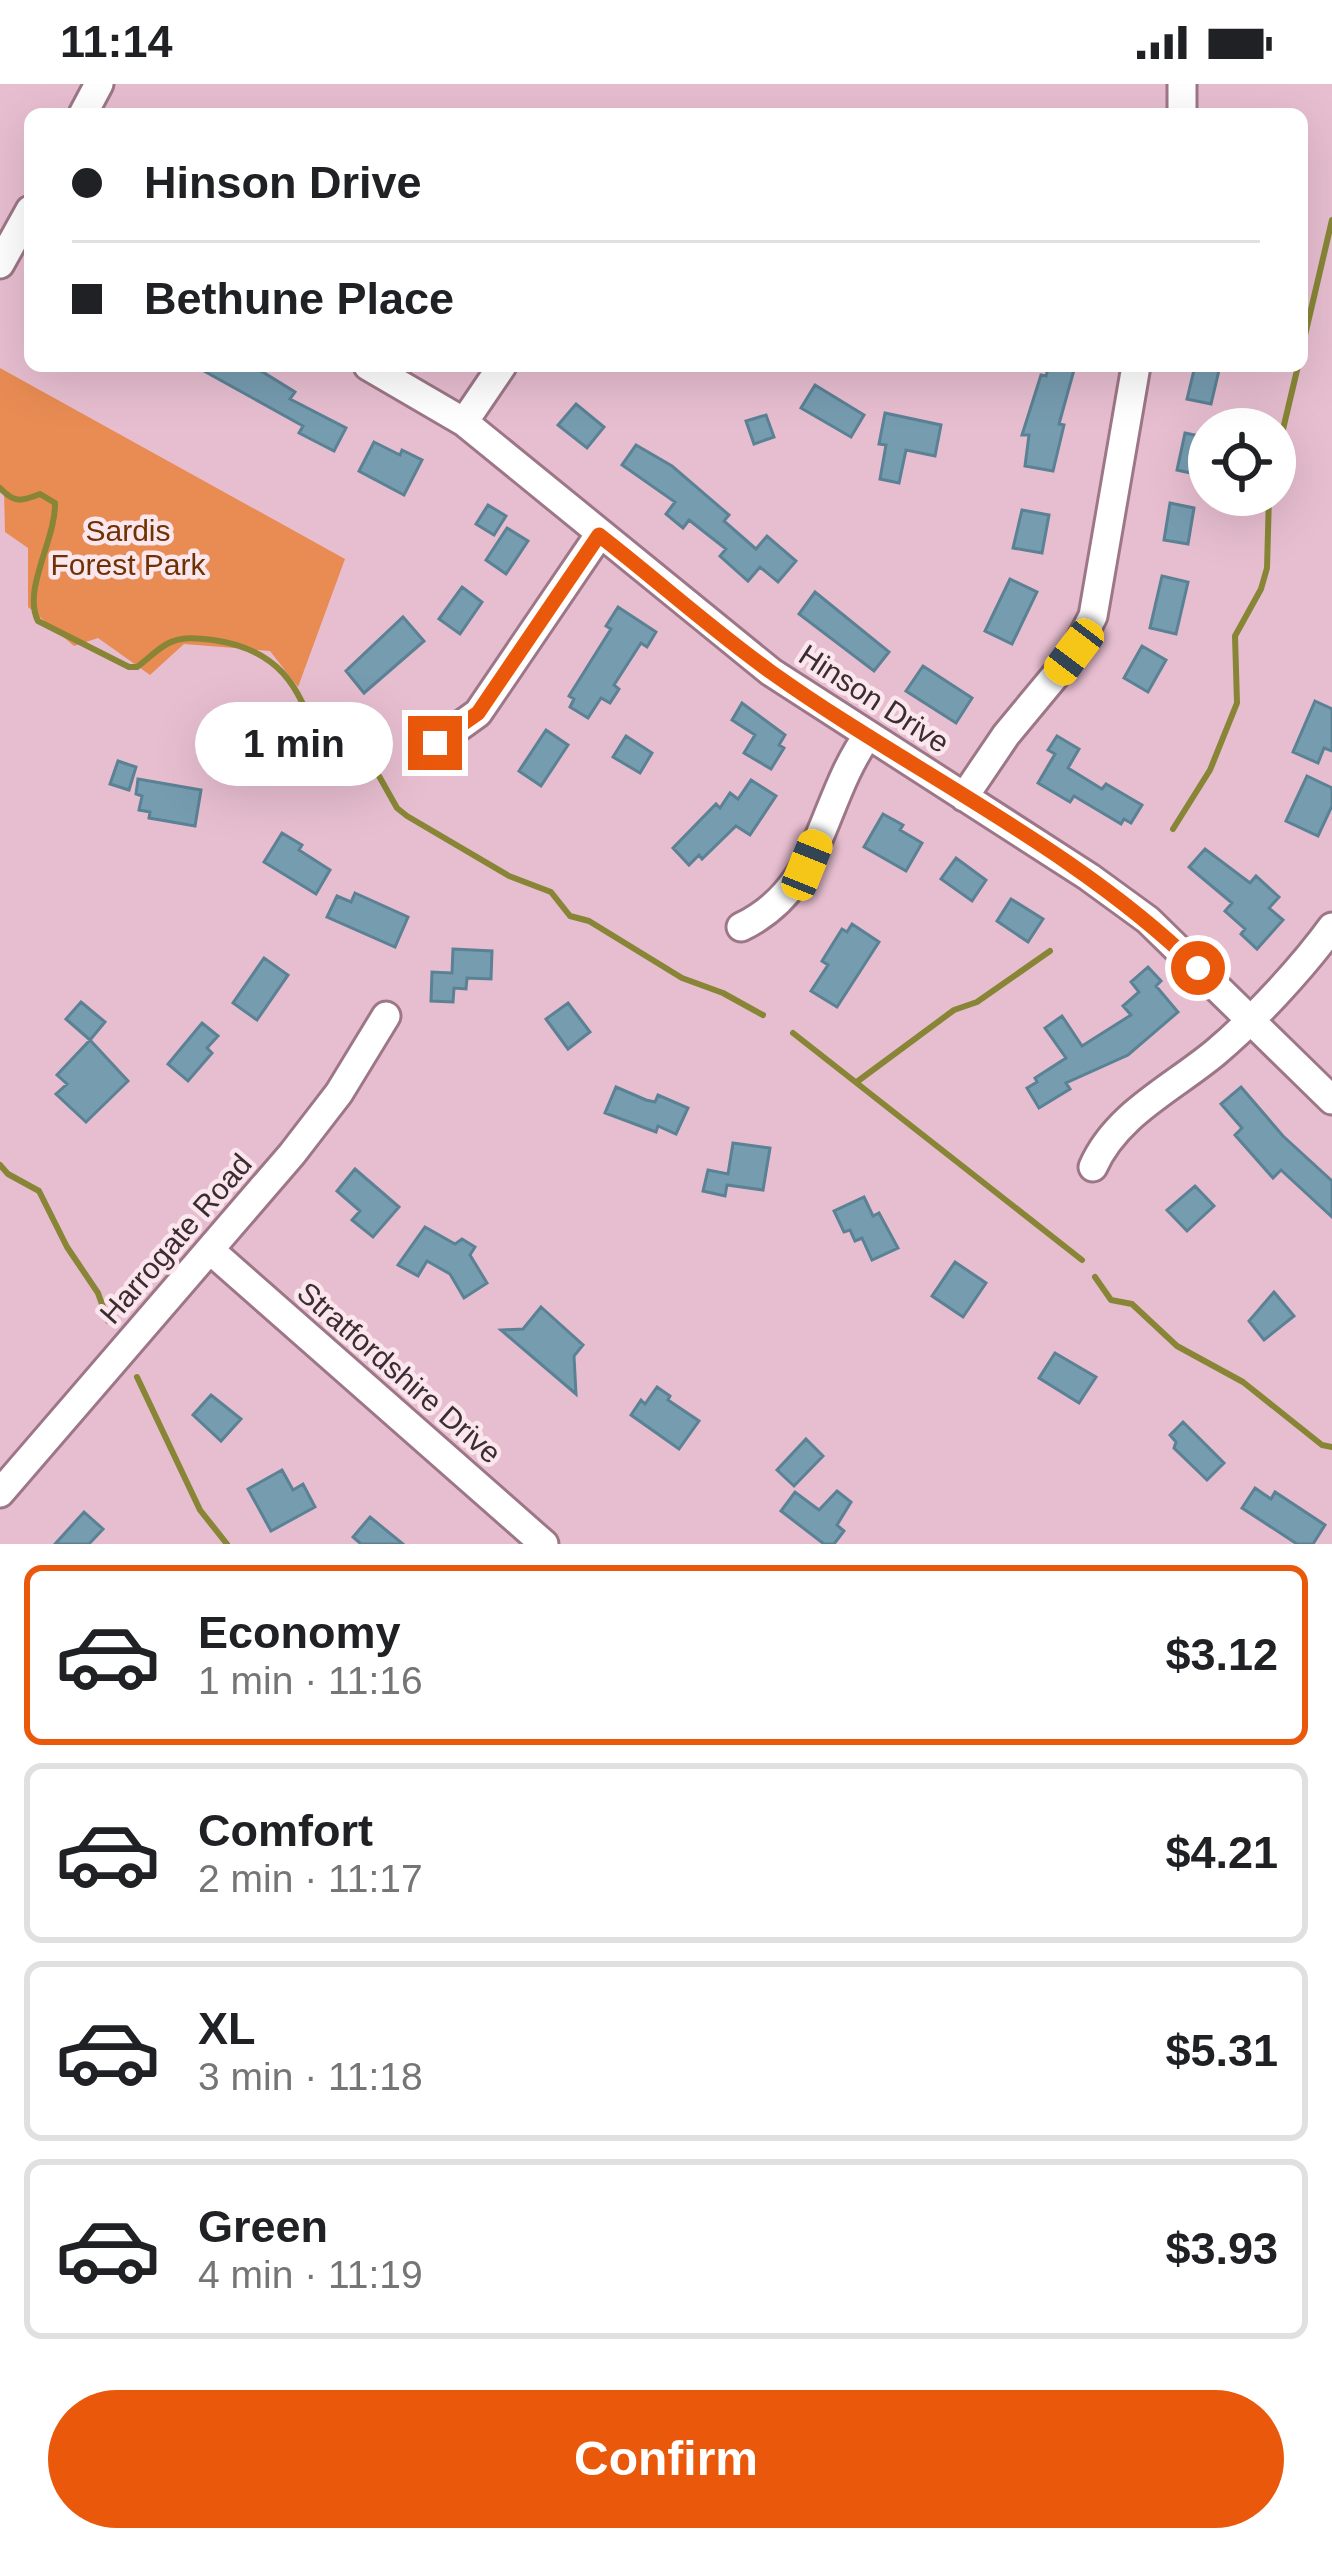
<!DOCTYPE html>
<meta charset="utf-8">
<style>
body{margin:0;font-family:Arial,sans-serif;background:#f2f2f2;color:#202124;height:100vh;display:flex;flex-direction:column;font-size:45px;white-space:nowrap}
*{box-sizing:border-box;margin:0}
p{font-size:39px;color:#757577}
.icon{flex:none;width:66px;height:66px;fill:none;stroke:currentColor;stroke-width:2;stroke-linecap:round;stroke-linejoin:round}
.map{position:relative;height:1460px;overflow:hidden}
.sheet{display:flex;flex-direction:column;background:#fff;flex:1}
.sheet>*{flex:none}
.top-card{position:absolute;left:24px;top:24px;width:1284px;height:264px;border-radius:18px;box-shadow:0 12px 48px #0002;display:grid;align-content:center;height:264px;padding:0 48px;background:#fff}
.buttons{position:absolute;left:1188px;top:324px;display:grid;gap:24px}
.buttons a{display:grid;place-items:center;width:108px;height:108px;border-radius:50%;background:#fff;box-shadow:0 12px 48px #0002;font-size:60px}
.end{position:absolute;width:54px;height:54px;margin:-27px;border:15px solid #ea580c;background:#fff;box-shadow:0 0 0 6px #fff}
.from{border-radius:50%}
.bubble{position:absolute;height:84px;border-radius:42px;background:#fff;box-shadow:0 12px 48px #0002;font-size:39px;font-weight:800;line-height:84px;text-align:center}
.car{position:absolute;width:36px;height:72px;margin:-36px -18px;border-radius:15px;box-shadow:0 0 9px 3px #0007;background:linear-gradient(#f5c518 24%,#345 0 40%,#f5c518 0 76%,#345 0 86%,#f5c518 0)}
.top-card b{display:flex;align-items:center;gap:42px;height:114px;font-size:45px}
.top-card b+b{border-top:3px solid #e0e0e0}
.top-card i{width:30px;height:30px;background:#202124}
ul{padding:21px 0 0;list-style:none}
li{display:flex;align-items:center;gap:36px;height:180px;margin:0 24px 18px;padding:0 24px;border:6px solid #e0e0e0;border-radius:18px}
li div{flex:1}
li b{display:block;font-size:45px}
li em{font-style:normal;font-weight:800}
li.current{border-color:#ea580c}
li>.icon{width:108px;height:108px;stroke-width:1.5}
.primary-button{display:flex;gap:24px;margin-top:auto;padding:24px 48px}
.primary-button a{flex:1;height:138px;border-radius:72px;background:#ea580c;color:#fff;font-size:48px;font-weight:800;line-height:138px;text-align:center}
.status{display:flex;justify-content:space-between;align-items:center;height:84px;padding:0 60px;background:#fff;direction:ltr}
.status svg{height:33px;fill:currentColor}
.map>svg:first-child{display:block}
.green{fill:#e88c53}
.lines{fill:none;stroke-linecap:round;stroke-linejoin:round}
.stream{stroke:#888636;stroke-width:6}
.building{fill:#769cb0;stroke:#5b8194;stroke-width:3}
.minor-casing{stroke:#9d7787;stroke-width:33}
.minor{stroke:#fff;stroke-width:27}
.route{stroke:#ea580c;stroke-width:15}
.labels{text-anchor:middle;stroke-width:9;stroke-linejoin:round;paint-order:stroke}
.park-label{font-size:30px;fill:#6e3203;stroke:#fbe6ee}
.street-label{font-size:30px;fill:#3b2c32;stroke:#fbe6ee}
</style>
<div class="status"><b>11:14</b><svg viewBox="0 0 49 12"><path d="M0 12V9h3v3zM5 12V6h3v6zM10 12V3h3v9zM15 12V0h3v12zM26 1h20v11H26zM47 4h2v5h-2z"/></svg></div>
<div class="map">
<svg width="1332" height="1460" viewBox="0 0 1332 1460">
<rect width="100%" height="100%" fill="#e7bed0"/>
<path class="green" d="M0,284L345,475L298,603L270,567L184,560L150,591L98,554L74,562L28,523V464L5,448L4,406L0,402Z"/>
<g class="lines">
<path class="stream" d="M1302,264L1332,136
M1275,379L1298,282
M0,404C15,420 22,417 40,410L55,419C56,455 22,506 38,537L129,583H137C147,576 156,566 167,560C181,552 197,554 213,556C277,565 300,600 318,660L370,676L397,724L407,732L509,792L551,808L570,832L589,837L682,894L723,909L763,931
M1173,745L1210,686L1237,619L1235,552L1261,505L1267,484L1269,411
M793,949L1082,1176
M858,997L954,926L977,918L1050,867
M0,1081L8,1090L39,1107L67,1163L98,1209L108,1237
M1095,1193L1111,1216L1132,1220L1177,1262L1243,1298L1322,1361L1332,1363
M137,1293L200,1426L227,1460"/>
</g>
<path class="building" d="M195,282H253L295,308L290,315L346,344L334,367L299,349L303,342Z
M1049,282L1074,286L1059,340L1064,341L1053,387L1025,382L1029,351H1022L1041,291L1046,292Z
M1195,282H1220L1211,320L1187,315Z
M815,301L864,331L851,353L801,324Z
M576,320L604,343L587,364L558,341Z
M885,329L941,341L935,372L906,366L899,399L880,395L886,361L879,360Z
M766,331L774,353L754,360L746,337Z
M1185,349L1209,354L1204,392L1177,386Z
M374,358L400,371L402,366L422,376L404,411L359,387Z
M636,361L672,382L729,431L724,437L756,465L767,452L796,477L778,498L760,483L748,497L720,472L726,465L689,436L683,444L666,430L675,418L622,381Z
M1170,419L1194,424L1188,460L1164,456Z
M488,421L506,432L494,451L476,440Z
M1022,426L1049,431L1042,469L1013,464Z
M507,444L528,457L506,490L486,476Z
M1162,492L1188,498L1176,550L1150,544Z
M1010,495L1037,508L1012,560L985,547Z
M462,503L482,518L460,550L439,535Z
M815,508L889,568L874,587L799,530Z
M618,523L656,548L647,563L641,559L614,601L619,605L610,619L601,614L588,634L570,623L574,615L569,612L611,545L606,542Z
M403,533L424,557L364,609L346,587Z
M1142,562L1166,576L1148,608L1124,594Z
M923,582L972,614L956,639L906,607Z
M1315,617L1332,625V667L1324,664L1318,679L1293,668Z
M742,619L785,651L779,661L784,664L771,685L744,669L755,651L732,636Z
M546,646L568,661L541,702L519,687Z
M626,652L652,669L640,689L613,673Z
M1057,652L1079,665L1068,684L1102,705L1106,700L1142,721L1131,739L1124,735L1121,740L1074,712L1070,718L1038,699L1055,670L1048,666Z
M118,677L136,683L129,706L110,700Z
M1307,692L1332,704V722L1318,752L1286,737Z
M138,695L201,706L195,742L149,734L150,728L139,726L142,712L136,710Z
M751,696L776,712L750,751L736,742L702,775L699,771L689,781L673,764L716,720L720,724L730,709L738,715Z
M883,730L903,741L900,746L922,759L906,787L864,763Z
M282,749L302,761L299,766L330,786L316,810L264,778Z
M1205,765L1250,799L1256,792L1279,813L1269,824L1283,836L1257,865L1241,850L1245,845L1225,827L1232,819L1189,783Z
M956,774L986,796L972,817L941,795Z
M355,809L408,833L395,863L327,833L337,812L351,818Z
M1011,815L1043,835L1028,858L997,837Z
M852,840L879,858L837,923L811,907L828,881L822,877L842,845L847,848Z
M453,865L492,867L491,895L467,894L466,905L454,904L453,918L431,917L432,888L452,889Z
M264,874L288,891L257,936L233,919Z
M1148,883L1161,897L1156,902L1178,928L1128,971L1066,999L1070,1005L1039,1024L1027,1004L1037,998L1035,994L1066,974L1045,944L1062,932L1082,962L1131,931L1123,922L1139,908L1131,898Z
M81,918L105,938L90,956L66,935Z
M568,919L590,948L568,965L546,935Z
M202,939L218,952L207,964L212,969L188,997L168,980Z
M90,956L128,997L86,1038L56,1010L67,1000L57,991Z
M616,1003L646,1016L655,1018L658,1011L688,1024L676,1050L658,1042L656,1048L605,1029Z
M1241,1003L1283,1052L1332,1097V1133L1281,1086L1273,1094L1235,1051L1242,1044L1221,1020Z
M733,1059L770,1064L763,1106L727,1101L725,1112L703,1107L708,1086L728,1090Z
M355,1085L399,1123L373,1153L352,1136L360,1127L337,1107Z
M1195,1102L1214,1122L1187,1147L1167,1126Z
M864,1113L873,1132L879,1129L898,1164L872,1176L862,1154L855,1157L850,1146L844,1148L834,1127Z
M425,1143L455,1160L462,1155L475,1163L470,1171L487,1199L464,1214L450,1190L427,1177L418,1192L398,1181Z
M955,1178L986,1199L963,1233L932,1212Z
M1274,1208L1294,1232L1264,1256L1249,1237Z
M541,1223L583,1261L574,1272L576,1310L501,1246L523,1245Z
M1055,1269L1096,1293L1079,1319L1039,1294Z
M657,1303L670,1312L668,1316L699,1337L679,1365L631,1331L641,1316L645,1320Z
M211,1311L241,1335L221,1357L193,1331Z
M1183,1338L1224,1379L1207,1396L1174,1364L1176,1358L1170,1351Z
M806,1355L823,1372L794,1402L777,1386Z
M282,1386L293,1406L303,1400L315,1423L271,1447L248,1405Z
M1255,1404L1271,1415L1275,1408L1325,1441L1313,1460H1297L1242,1424Z
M837,1407L851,1418L837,1441L844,1447L834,1460H824L781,1427L795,1408L819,1426Z
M84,1428L103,1445L89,1460H55Z
M370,1433L403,1460H361L353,1453Z"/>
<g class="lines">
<g class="minor-casing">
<path id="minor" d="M1182,0V30
M83,30L99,0
M0,180L30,126
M368,282L464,338L771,588L1089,793L1148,836L1332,1016
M464,338L502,282
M435,660L478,629L599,451
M964,713L1006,651L1074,569L1093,532L1136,282
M741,843C823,804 820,718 868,651
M1093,1083C1116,1030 1173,1004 1216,968C1254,936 1303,883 1332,843
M210,1166L544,1460
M0,1409L292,1070L339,1009L386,932"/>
</g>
<use href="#minor" class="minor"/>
</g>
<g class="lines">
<path class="route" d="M435,659L478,629L599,451C657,496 711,545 771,588C911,688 1073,762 1198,884"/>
</g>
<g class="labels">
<g class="park-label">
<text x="128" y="457">Sardis<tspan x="128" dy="34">Forest Park</tspan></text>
</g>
<g class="street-label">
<text transform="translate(874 615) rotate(33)" y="10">Hinson Drive</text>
<text transform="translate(176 1155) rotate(-49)" y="10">Harrogate Road</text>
<text transform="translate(399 1289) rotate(41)" y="10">Stratfordshire Drive</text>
</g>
</g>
</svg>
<div class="buttons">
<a><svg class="icon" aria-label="locate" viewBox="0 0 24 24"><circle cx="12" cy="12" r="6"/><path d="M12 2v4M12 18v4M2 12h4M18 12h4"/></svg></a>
</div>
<i class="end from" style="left:1198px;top:884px"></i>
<i class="end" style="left:435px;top:659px"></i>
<div class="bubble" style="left:195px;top:618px;width:198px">1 min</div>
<i class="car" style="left:1074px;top:568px;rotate:217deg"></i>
<i class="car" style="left:807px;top:781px;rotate:22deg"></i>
<div class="top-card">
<b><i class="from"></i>Hinson Drive</b>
<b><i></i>Bethune Place</b>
</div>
</div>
<section class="sheet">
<ul>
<li class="current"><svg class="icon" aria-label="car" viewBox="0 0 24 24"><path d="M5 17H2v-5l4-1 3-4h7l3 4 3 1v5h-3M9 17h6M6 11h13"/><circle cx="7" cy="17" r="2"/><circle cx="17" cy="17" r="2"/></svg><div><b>Economy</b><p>1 min · 11:16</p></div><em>$3.12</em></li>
<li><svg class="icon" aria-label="car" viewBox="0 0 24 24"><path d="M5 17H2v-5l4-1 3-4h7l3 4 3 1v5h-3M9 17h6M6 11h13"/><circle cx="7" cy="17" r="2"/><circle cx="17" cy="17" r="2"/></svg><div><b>Comfort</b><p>2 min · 11:17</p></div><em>$4.21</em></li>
<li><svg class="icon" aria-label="car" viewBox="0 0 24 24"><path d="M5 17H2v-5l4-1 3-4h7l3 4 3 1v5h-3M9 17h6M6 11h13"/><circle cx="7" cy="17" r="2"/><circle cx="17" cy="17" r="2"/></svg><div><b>XL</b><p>3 min · 11:18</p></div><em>$5.31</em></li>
<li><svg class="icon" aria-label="car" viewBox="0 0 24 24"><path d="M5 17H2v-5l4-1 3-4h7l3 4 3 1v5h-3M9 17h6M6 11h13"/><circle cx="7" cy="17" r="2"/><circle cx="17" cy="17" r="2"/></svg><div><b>Green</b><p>4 min · 11:19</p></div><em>$3.93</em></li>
</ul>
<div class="primary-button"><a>Confirm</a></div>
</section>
